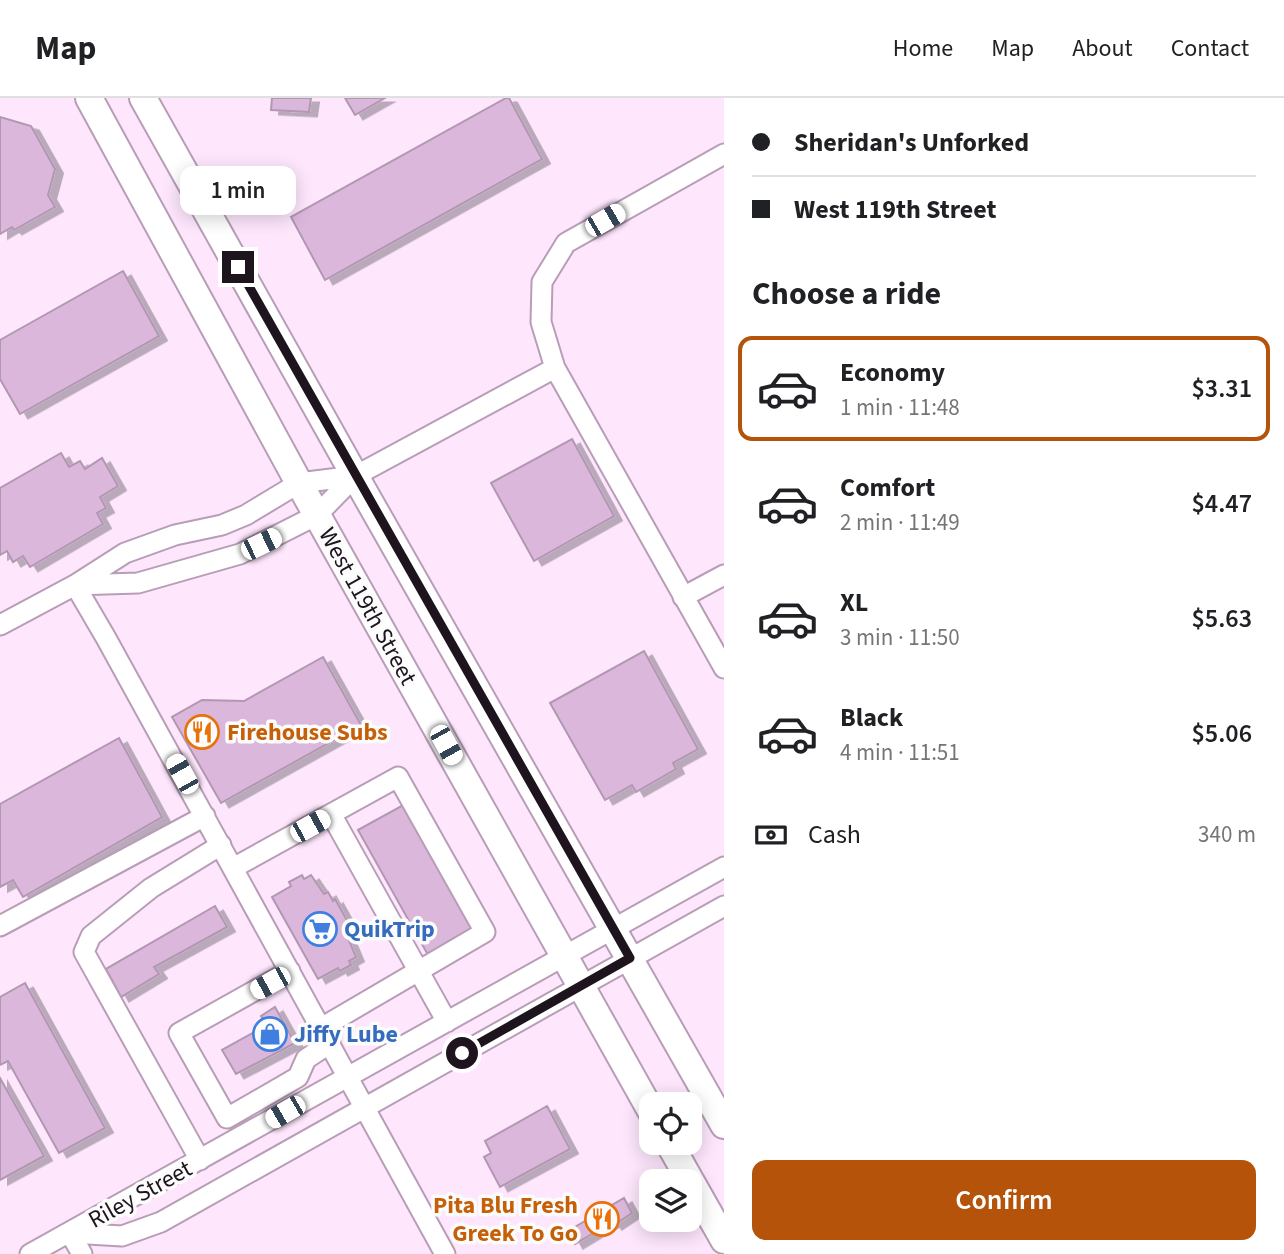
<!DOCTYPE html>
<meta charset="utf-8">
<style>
body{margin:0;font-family:"Source Sans 3",sans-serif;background:#f6f6f6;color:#202124;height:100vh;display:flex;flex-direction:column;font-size:26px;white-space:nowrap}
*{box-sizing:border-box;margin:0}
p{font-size:23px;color:#757577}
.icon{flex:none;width:38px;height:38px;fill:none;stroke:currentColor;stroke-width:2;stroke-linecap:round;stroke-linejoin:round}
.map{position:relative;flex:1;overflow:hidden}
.panel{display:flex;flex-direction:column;background:#fff;width:560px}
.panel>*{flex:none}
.top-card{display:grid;align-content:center;height:154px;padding:0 28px;background:#fff}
.buttons{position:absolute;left:639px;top:994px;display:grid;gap:14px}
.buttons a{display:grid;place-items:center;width:63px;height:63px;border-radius:14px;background:#fff;box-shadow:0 4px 18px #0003;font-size:35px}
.end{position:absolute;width:32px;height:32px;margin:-16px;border:9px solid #1e141e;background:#fff;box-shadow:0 0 0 4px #fff}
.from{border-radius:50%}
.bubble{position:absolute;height:49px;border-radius:14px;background:#fff;box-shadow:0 4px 18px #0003;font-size:23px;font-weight:600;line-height:49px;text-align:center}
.car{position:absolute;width:21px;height:42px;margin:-21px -10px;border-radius:9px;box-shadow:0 0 5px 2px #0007;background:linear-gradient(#fff 24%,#345 0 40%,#fff 0 76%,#345 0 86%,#fff 0)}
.top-card b{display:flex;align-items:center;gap:24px;height:66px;font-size:26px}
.top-card b+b{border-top:2px solid #e0e0e0}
.top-card i{width:18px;height:18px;background:#202124}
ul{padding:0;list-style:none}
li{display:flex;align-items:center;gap:21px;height:105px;margin:0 14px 10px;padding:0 14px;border:4px solid transparent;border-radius:14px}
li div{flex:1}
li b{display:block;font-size:26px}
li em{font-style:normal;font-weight:600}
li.selected{border-color:#b45309}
li>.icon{width:63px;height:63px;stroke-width:1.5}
h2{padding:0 28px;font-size:32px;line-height:84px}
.pay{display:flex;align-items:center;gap:18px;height:77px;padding:0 28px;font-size:26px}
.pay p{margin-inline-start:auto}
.button{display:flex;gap:14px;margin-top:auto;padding:14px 28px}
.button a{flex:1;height:80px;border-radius:14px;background:#b45309;color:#fff;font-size:28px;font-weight:600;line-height:80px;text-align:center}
header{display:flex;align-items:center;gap:42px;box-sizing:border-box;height:98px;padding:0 35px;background:#fff;border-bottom:2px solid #e0e0e0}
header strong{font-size:33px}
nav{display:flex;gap:38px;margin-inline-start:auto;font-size:24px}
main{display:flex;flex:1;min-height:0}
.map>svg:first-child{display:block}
.building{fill:#dcb7dc;stroke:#b197b1;stroke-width:2;filter:url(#shadow)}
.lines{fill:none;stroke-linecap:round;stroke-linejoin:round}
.minor-casing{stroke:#b89db7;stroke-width:23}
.major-casing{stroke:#b89db7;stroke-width:30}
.minor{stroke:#fff;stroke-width:19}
.major{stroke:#fff;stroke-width:26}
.route{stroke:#1e141e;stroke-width:9}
.labels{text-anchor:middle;stroke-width:7;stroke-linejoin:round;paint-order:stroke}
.street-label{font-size:24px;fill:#1e141e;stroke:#fcfcfc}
.food-label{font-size:24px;font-weight:bold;fill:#c56008;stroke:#fcfcfc;text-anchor:start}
.shop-label{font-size:24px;font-weight:bold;fill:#366cbe;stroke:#fcfcfc;text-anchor:start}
</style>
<header>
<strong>Map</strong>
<nav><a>Home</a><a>Map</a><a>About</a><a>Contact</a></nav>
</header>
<main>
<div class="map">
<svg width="724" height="1156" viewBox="0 0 724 1156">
<defs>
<filter id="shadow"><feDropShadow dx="8" dy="4.5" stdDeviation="0" flood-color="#0004"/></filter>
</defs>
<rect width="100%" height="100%" fill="#fee7fd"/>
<path class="building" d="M272,0H311L309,14L271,12Z
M345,0H385L355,17Z
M506,0H509L542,61L325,182L291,119Z
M0,19L31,28L55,71L48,97L55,109L14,132L12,129L0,136Z
M123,173L159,238L20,316L0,281V242Z
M572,341L614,418L534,463L491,385Z
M61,355L69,369L80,363L85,371L102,360L118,388L100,399L106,410L97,415L103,426L30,469L23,458L13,464L7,453L0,457V390Z
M644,553L698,651L673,665L676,671L636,694L632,687L605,702L550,605Z
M323,559L361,627L221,705L172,619L202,602L244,603Z
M119,640L162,719L23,799L13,782L0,789V706Z
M405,706L474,832L428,857L358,732Z
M302,777L304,781L311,777L324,796L328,794L333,803L335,801L349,826L347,827L351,836L347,838L356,859L349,863L351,867L340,873L338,870L318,881L272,799L291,788L289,784Z
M215,808L227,829L154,869L159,876L121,899L106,871Z
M25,885L105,1030L59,1055L8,963L0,967V899Z
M275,909L295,945L236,976L222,952L267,927L261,918Z
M0,980L44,1058L0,1082Z
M547,1008L570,1051L500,1089L484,1059L491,1055L485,1043Z
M624,1100L632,1115L614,1127L612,1124L575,1146L568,1133Z"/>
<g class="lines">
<g class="minor-casing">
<path id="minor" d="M724,56L566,145L542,184L541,224L555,270L724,570
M75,487L106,540L445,1156
M75,487L138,485L240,456L317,417L355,378L555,270
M683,499L724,477
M0,527L75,487L125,455L175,437L222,427L246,417L299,385L355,378
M331,716L447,924
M233,770L398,679L485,834L321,930
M0,828L205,718
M290,873L179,935L227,1020L298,979L306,961L330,945
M200,1062L84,854L91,838L151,790L221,747
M70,1135L82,1156
M71,1135L122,1138L161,1124L724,808
M30,1156L724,769"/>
</g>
<g class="major-casing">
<path id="major" d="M89,0L299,385L651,1013
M143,0L355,378L724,1027
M669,1045L724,1142"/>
</g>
<use href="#minor" class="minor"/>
<use href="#major" class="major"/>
</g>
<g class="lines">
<path class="route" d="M238,169L630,860L462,955"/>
</g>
<defs>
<g id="restaurant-ring" transform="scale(1.75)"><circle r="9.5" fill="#fcfcfc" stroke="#e8710a" stroke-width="1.5"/><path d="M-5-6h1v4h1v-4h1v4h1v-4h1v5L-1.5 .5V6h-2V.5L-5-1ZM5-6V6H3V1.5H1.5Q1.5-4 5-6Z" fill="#e8710a"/></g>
<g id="supermarket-ring" transform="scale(1.75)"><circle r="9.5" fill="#fcfcfc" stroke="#3f7fe0" stroke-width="1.5"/><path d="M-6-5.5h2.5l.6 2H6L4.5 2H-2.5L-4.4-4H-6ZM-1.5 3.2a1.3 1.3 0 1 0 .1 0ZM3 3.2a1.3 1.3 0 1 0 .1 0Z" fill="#3f7fe0"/></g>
<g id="shop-ring" transform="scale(1.75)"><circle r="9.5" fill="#fcfcfc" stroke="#3f7fe0" stroke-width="1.5"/><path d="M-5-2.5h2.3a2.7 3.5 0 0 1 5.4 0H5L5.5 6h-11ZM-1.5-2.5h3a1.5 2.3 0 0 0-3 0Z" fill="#3f7fe0"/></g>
</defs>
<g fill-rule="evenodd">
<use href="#restaurant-ring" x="202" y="634"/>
<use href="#supermarket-ring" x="320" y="831"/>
<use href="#shop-ring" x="270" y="936"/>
<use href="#restaurant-ring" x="602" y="1121"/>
</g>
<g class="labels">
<g class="street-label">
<text transform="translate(368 508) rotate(61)" y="8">West 119th Street</text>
<text transform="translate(140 1096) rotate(-29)" y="8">Riley Street</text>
</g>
<g class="food-label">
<text x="227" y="642">Firehouse Subs</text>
<text x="578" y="1115" text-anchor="end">Pita Blu Fresh<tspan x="578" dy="28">Greek To Go</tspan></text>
</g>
<g class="shop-label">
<text x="344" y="839">QuikTrip</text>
<text x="294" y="944">Jiffy Lube</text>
</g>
</g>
</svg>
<div class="buttons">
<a><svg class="icon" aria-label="locate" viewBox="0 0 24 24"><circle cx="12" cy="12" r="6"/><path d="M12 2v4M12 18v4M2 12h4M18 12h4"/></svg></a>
<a><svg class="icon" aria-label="layers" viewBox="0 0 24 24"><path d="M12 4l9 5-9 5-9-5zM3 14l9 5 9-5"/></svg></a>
</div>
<i class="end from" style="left:462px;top:955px"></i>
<i class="end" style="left:238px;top:169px"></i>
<div class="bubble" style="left:180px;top:68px;width:116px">1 min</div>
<i class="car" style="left:605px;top:122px;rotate:60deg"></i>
<i class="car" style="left:261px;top:446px;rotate:64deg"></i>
<i class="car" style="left:446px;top:647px;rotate:151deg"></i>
<i class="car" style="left:182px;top:676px;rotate:331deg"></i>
<i class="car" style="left:310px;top:728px;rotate:61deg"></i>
<i class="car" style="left:270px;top:885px;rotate:241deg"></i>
<i class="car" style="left:285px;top:1014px;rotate:240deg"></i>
</div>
<section class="panel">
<div class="top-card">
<b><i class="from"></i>Sheridan's Unforked</b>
<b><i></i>West 119th Street</b>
</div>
<h2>Choose a ride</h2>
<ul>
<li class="selected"><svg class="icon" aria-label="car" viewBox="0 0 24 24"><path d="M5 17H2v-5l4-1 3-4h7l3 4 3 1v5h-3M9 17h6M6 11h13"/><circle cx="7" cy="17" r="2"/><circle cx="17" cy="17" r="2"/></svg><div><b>Economy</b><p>1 min · 11:48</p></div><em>$3.31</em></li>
<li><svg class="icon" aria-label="car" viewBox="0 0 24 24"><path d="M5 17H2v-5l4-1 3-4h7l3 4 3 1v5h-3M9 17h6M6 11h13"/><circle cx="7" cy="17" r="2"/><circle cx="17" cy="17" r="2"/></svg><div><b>Comfort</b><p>2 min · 11:49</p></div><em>$4.47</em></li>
<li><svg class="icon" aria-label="car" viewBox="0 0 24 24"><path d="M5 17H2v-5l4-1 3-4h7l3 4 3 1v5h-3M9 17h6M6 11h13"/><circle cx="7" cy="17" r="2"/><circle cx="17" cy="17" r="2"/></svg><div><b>XL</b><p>3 min · 11:50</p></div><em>$5.63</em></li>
<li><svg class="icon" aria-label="car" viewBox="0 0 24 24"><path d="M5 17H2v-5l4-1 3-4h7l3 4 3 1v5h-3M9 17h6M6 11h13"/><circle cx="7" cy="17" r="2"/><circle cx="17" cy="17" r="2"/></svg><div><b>Black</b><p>4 min · 11:51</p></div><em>$5.06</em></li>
</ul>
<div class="pay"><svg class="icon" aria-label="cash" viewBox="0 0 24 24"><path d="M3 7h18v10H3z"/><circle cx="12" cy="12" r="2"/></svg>Cash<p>340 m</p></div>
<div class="button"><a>Confirm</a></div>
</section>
</main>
